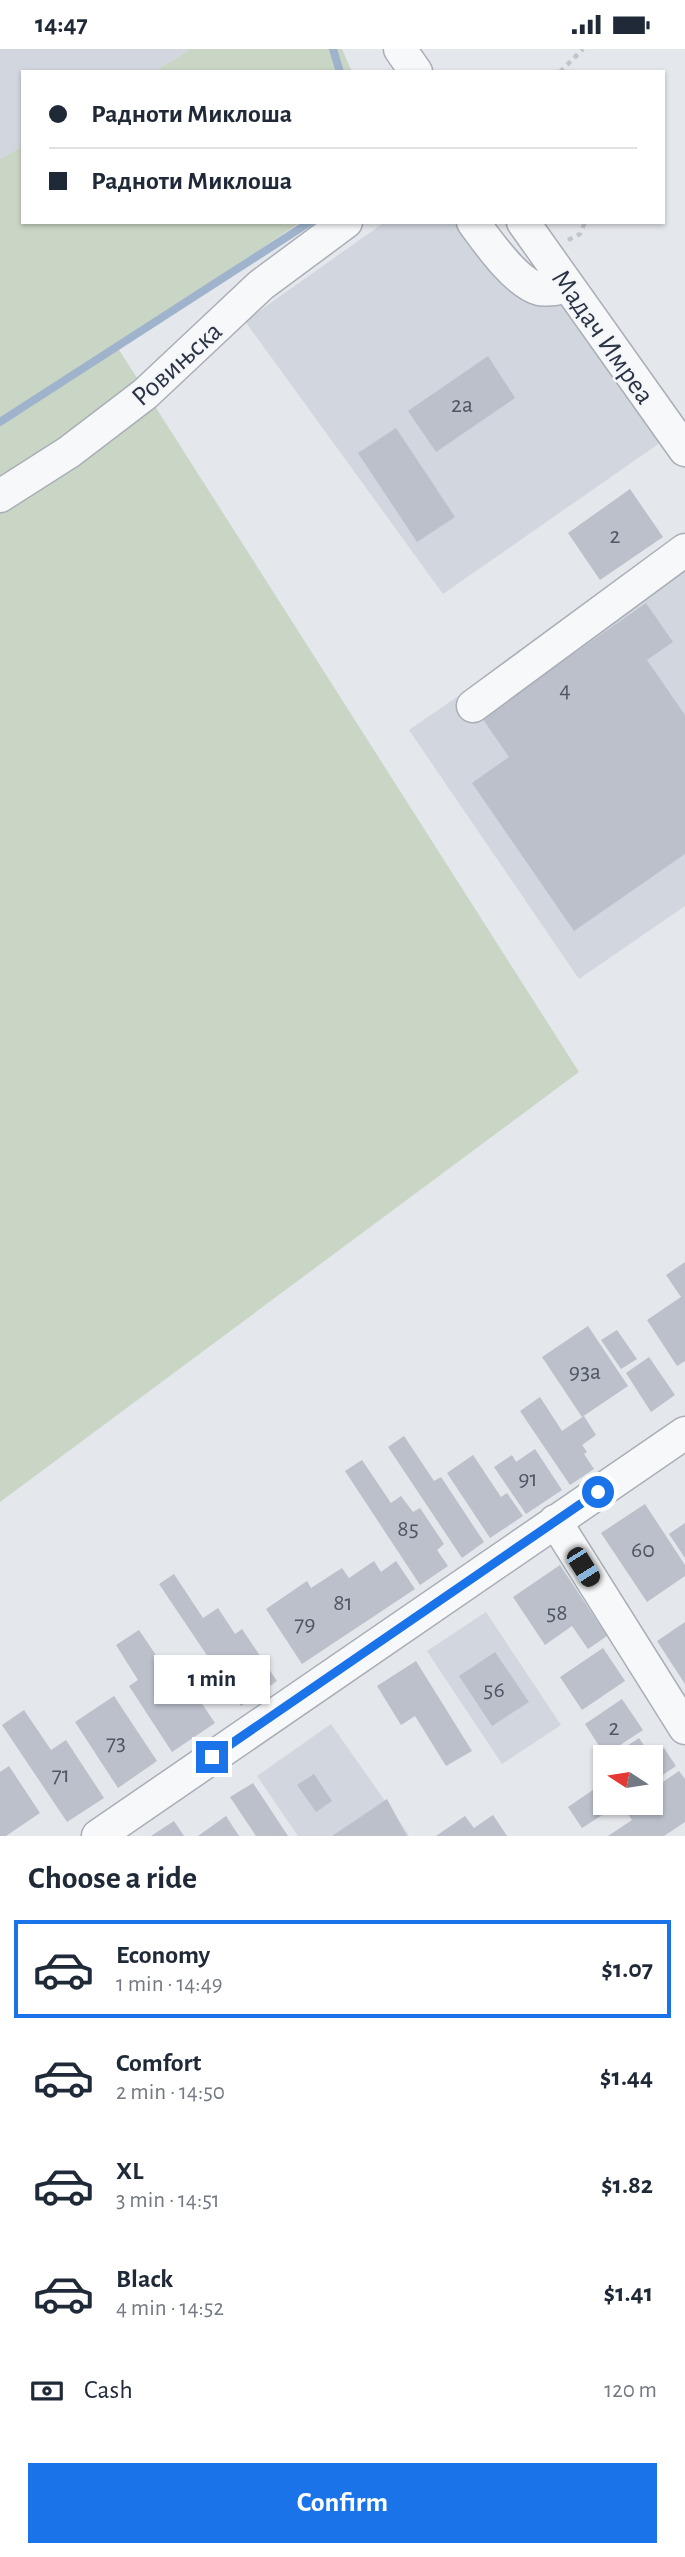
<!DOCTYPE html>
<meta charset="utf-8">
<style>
body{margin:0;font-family:"Alegreya Sans",sans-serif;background:#f2f2f3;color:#1f2937;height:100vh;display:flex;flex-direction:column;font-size:26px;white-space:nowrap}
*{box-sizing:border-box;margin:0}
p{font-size:23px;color:#747a83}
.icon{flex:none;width:38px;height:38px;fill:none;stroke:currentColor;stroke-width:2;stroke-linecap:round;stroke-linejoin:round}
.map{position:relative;height:1787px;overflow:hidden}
.side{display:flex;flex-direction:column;background:#fff;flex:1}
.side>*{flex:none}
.top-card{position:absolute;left:21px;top:21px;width:644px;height:154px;border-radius:0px;box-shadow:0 2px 5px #0004;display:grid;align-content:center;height:154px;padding:0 28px;background:#fff}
.needle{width:46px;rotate:282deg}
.controls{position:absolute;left:593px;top:1696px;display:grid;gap:14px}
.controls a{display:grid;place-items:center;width:70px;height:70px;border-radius:0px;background:#fff;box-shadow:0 2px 5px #0004;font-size:35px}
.end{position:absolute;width:32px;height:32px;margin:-16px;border:9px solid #1a73e8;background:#fff;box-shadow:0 0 0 4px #fff}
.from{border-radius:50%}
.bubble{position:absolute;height:49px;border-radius:0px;background:#fff;box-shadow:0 2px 5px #0004;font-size:23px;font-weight:600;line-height:49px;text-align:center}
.car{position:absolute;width:21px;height:42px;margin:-21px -10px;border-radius:9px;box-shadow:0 0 5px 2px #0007;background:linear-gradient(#222 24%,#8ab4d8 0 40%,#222 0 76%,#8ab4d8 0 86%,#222 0)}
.top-card b{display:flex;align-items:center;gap:24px;height:66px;font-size:26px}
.top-card b+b{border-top:2px solid #e0e1e3}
.top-card i{width:18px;height:18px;background:#1f2937}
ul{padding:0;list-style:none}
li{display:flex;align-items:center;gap:21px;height:98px;margin:0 14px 10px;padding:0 14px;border:4px solid transparent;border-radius:0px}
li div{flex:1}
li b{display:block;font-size:26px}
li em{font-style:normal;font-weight:600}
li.selected{border-color:#1a73e8}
li>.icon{width:63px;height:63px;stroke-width:1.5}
h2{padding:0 28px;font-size:32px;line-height:84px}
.pay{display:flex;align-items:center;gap:18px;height:77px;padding:0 28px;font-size:26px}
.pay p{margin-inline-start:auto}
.action{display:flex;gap:14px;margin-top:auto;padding:14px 28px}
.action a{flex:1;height:80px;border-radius:0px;background:#1a73e8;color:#fff;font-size:28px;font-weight:600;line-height:80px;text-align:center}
.status{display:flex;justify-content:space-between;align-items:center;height:49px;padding:0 35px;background:#fff;direction:ltr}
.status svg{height:19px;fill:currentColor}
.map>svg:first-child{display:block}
.built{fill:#d2d6de}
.green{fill:#c9d6c5}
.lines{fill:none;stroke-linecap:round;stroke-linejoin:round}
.stream{stroke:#9fb4cc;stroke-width:8}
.building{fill:#bbc0ca}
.minor-casing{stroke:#a9aeb7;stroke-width:35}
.path{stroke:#c2c5cb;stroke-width:4.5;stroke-dasharray:5 5;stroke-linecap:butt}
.minor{stroke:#f7f8fa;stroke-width:32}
.route{stroke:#1a73e8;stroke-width:9}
.labels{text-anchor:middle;stroke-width:5;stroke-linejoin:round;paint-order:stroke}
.number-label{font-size:24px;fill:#4f5766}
.street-label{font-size:28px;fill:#2b3445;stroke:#f4f6f9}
</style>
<div class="status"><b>14:47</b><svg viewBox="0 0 49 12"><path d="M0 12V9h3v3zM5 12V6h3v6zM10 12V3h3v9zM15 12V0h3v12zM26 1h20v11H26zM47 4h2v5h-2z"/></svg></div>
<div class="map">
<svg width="685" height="1787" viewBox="0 0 685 1787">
<rect width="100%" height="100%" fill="#e4e7ec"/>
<path class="built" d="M0,0H187L188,2L153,23H23V97L0,110Z
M385,173H455L521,241L546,256L578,259L664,391L443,545L245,272Z
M685,491V857L579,930L409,681Z
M486,1563L561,1676L502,1715L427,1602Z
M331,1675L409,1786L407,1787H298L257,1727Z"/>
<path class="green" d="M187,0H342L352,23H153L188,2Z
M23,97V173H301L116,296L579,1023L0,1453V110Z"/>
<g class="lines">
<path class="stream" d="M333,0L340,23
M0,373L310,173"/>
</g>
<path class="building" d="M488,307L515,349L436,403L408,362Z
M396,379L455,468L417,493L358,404Z
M630,440L663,488L600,531L568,484Z
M646,554L673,593L647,611L685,666V805L574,882L472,734L509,708L482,669Z
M685,1213V1312L677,1317L647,1271L681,1248L666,1226Z
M588,1277L628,1337L582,1368L542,1308Z
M617,1281L637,1310L621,1320L601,1291Z
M649,1308L675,1346L651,1363L626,1324Z
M540,1348L562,1382L584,1367L596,1386L582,1396L587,1403L584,1405L594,1420L570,1436L520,1362Z
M404,1387L434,1432L441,1428L484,1493L462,1509L388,1398Z
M535,1400L562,1441L526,1465L494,1418L512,1406L516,1413Z
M473,1406L501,1448L507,1444L523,1467L490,1489L447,1424Z
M362,1411L391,1454L401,1447L413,1463L420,1459L444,1495L437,1501L448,1517L420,1536L345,1422Z
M645,1455L685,1516V1527L647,1553L601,1484Z
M685,1474V1509L669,1485Z
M374,1512L381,1523L396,1512L415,1540L302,1615L266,1560L307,1532L311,1539L342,1519L349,1529Z
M560,1516L607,1587L588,1600L572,1577L545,1596L513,1548Z
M174,1525L203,1569L218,1559L235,1585L242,1580L277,1632L241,1657L159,1535Z
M685,1573V1635L657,1592Z
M139,1581L162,1615L171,1609L215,1674L172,1703L129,1637L138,1631L116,1596Z
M603,1599L625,1632L582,1661L560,1628Z
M495,1603L529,1653L492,1677L459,1627Z
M416,1612L472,1702L446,1717L415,1667L401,1676L377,1637Z
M114,1647L157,1712L118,1739L75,1673Z
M622,1650L643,1681L605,1706L585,1675Z
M24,1661L51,1701L66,1691L104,1749L67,1773L2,1676Z
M639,1689L651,1707L664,1699L676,1717L651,1734V1708H610Z
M9,1717L40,1764L6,1787H0V1723Z
M679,1722L685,1730V1773L664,1787H608L632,1771L624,1759L632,1754H651V1741Z
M314,1725L332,1752L316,1763L297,1736Z
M606,1732V1754H621L582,1779L568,1758Z
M253,1734L288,1787H256L230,1748Z
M387,1750L407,1787H332Z
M493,1766L507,1787H436L465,1767L474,1779Z
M226,1767L239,1787H198Z
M174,1772L184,1787H151Z"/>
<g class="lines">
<g class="minor-casing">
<path id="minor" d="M400,0L416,23
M473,173C487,192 515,233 539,240C543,241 551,240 555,240L565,232
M523,173L685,401
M0,447L69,403L145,345L261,236L346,173
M473,657L685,501
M555,1472L685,1679
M98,1787L685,1384"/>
</g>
<path class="path" d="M560,23L583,0
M568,191L580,185L585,173"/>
<use href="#minor" class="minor"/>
</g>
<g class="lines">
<path class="route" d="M212,1708L598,1443"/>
</g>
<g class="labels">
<g class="number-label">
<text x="462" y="363">2a</text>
<text x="615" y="494">2</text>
<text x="565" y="648">4</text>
<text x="585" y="1330">93a</text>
<text x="528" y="1437">91</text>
<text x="408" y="1487">85</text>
<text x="643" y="1508">60</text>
<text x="343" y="1561">81</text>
<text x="557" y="1571">58</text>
<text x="305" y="1582">79</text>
<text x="494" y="1648">56</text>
<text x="614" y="1686">2</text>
<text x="116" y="1701">73</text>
<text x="61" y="1733">71</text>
</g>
<g class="street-label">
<text transform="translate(604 287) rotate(55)" y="10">Мадач Имреа</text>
<text transform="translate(176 314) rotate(-42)" y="10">Ровињска</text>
</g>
</g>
</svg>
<div class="controls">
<a><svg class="needle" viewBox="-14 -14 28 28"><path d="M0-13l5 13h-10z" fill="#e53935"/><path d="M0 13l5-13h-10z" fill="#747a83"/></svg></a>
</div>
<i class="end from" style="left:598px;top:1443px"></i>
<i class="end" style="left:212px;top:1708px"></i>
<div class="bubble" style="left:154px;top:1606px;width:116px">1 min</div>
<i class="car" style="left:583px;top:1518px;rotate:148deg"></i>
<div class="top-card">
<b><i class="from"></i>Радноти Миклоша</b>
<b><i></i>Радноти Миклоша</b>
</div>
</div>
<section class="side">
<h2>Choose a ride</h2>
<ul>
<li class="selected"><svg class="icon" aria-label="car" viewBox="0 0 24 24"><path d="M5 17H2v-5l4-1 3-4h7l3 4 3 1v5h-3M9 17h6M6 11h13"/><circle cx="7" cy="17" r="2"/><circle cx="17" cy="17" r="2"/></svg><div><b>Economy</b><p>1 min · 14:49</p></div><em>$1.07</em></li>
<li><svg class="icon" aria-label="car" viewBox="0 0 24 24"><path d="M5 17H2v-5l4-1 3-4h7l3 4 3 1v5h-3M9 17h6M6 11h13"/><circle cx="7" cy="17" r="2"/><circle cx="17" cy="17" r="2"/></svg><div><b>Comfort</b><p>2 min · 14:50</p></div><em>$1.44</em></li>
<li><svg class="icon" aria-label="car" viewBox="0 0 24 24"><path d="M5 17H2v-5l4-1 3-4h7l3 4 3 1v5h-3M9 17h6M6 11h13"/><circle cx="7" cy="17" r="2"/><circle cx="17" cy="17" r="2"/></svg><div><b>XL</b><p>3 min · 14:51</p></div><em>$1.82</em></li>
<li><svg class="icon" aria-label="car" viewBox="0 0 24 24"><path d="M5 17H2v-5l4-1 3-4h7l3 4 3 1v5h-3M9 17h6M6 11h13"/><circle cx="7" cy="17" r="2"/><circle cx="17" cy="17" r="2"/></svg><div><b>Black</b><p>4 min · 14:52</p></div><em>$1.41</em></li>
</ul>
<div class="pay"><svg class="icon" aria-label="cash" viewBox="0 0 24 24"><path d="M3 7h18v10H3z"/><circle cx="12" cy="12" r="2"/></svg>Cash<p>120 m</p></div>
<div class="action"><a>Confirm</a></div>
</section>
